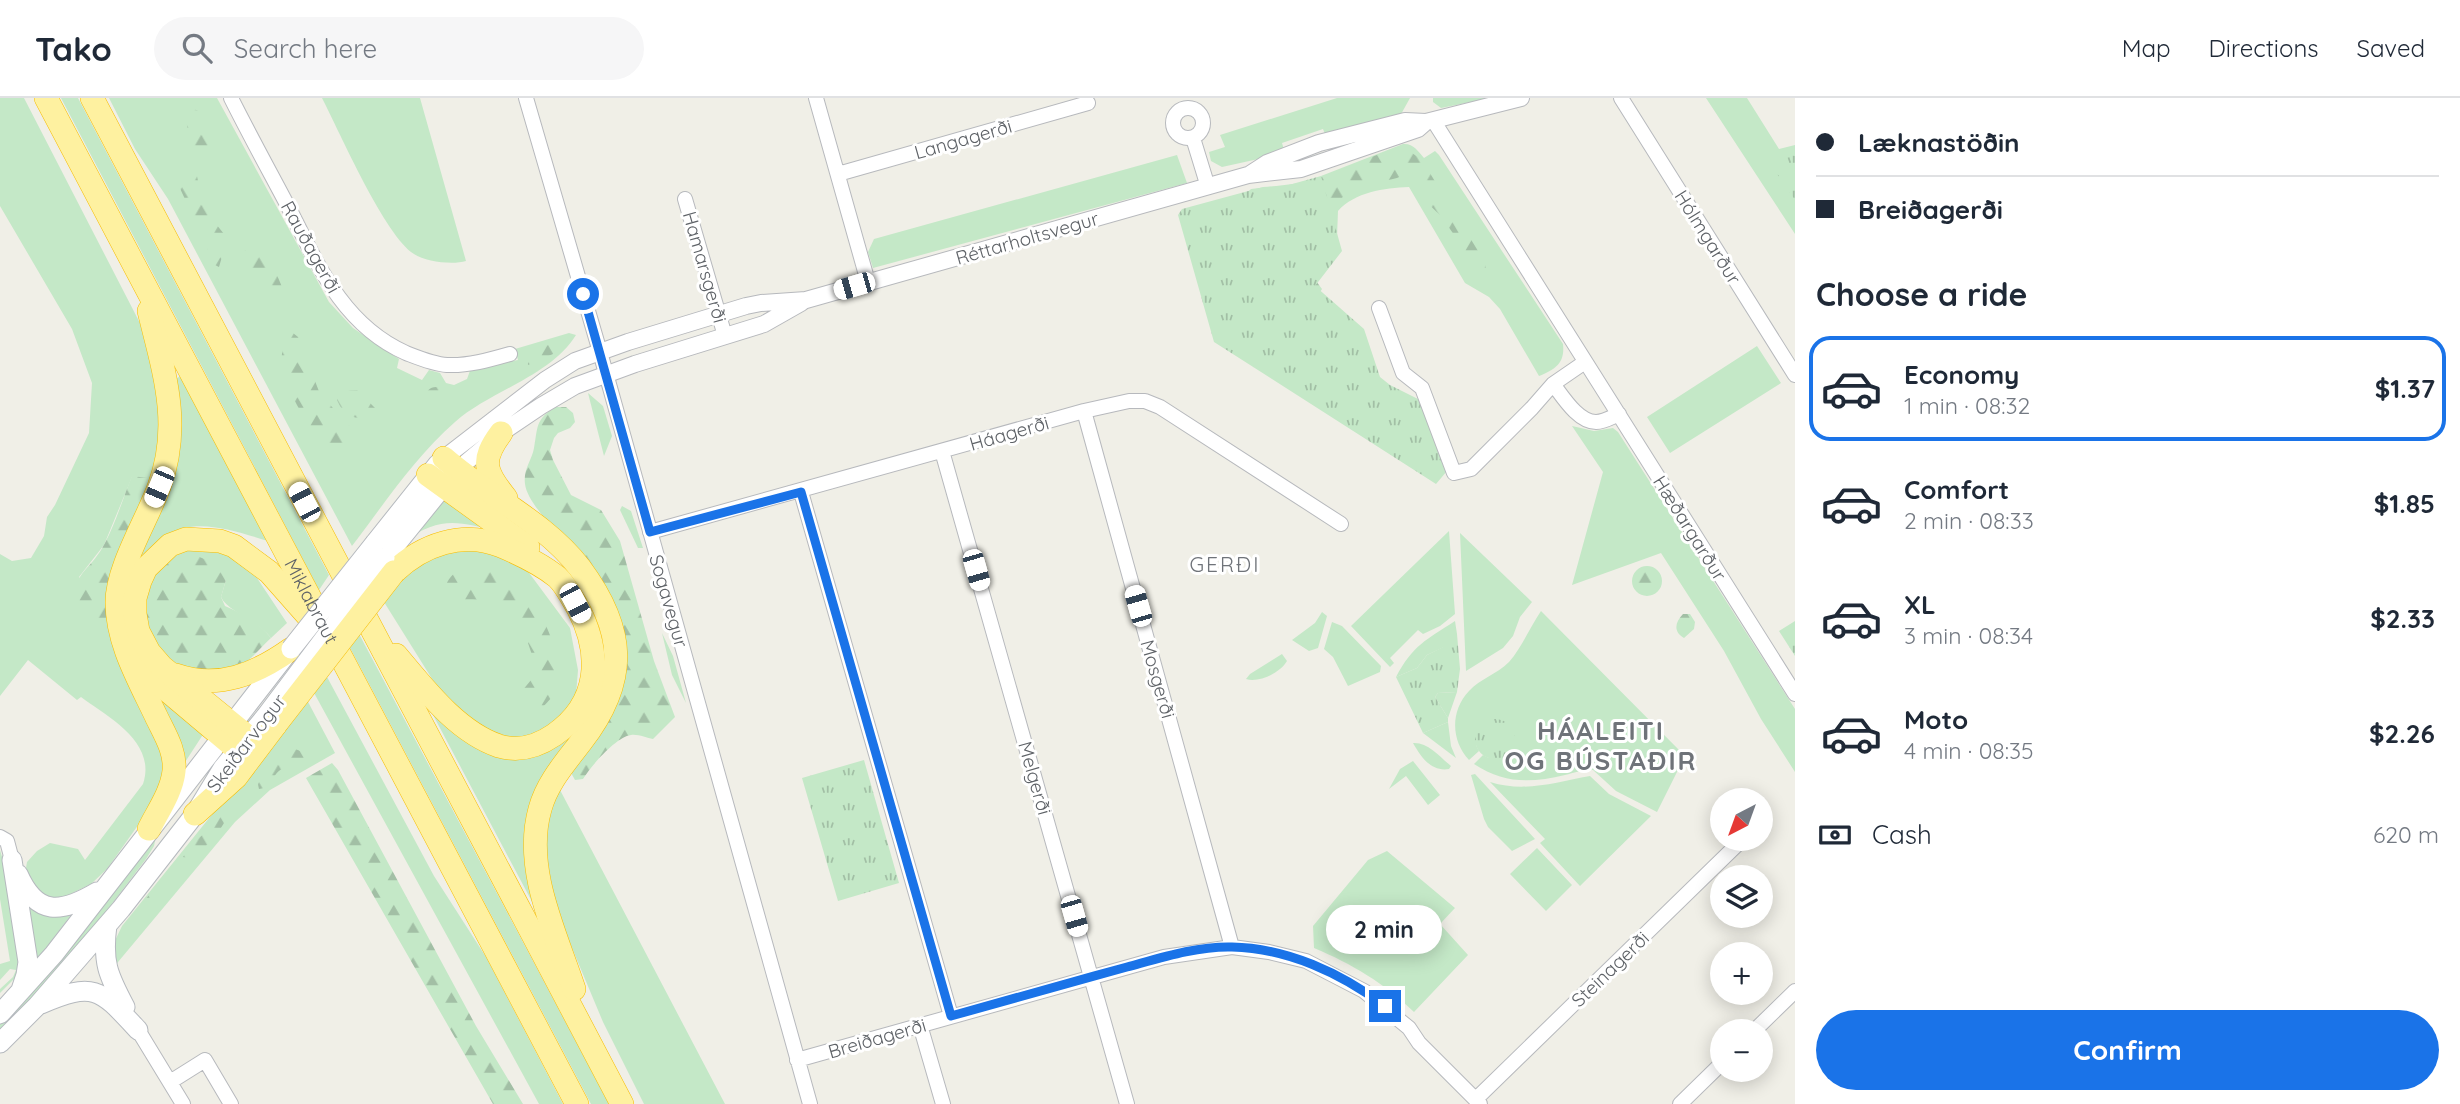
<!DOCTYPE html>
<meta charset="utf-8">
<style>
body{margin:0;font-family:Quicksand,sans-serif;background:#f6f6f7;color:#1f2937;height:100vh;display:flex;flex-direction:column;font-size:26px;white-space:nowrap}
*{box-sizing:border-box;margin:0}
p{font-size:23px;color:#747a83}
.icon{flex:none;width:38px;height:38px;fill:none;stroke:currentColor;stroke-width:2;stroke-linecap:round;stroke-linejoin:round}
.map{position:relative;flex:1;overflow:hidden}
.sheet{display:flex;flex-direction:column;background:#fff;width:665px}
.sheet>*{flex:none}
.banner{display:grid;align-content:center;height:154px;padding:0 21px;background:#fff}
.needle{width:46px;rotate:221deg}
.tools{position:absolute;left:1710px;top:690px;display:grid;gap:14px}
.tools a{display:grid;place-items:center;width:63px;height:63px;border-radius:50%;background:#fff;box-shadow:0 4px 18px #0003;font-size:35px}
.end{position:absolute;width:32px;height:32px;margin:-16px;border:9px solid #1a73e8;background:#fff;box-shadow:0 0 0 4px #fff}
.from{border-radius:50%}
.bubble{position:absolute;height:49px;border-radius:24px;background:#fff;box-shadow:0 4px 18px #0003;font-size:23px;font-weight:700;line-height:49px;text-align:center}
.car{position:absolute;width:21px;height:42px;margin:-21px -10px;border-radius:9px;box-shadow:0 0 5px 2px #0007;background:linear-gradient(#fff 24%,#345 0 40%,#fff 0 76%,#345 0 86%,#fff 0)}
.banner b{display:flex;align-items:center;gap:24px;height:66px;font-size:26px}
.banner b+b{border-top:2px solid #e0e1e3}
.banner i{width:18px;height:18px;background:#1f2937}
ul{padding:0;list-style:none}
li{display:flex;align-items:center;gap:21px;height:105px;margin:0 14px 10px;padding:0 7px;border:4px solid transparent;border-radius:21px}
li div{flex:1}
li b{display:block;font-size:26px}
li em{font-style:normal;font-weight:700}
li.current{border-color:#1a73e8}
li>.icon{width:63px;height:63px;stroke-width:1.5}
h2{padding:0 21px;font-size:32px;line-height:84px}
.pay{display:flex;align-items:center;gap:18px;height:77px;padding:0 21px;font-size:26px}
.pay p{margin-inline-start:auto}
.button{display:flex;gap:14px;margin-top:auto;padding:14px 21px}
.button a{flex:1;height:80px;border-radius:42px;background:#1a73e8;color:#fff;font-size:28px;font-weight:700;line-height:80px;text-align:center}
header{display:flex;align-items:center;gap:42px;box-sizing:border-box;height:98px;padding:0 35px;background:#fff;border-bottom:2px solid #e0e1e3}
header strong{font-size:33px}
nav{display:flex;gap:38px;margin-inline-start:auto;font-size:24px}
.search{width:490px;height:63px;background:#f6f6f7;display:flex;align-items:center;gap:18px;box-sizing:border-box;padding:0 24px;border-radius:38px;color:#747a83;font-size:26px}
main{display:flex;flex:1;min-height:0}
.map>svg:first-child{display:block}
.grass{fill:#c4e8c7}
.forest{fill:url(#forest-firs)}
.park{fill:url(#park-tufts)}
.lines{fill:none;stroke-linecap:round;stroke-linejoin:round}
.minor-casing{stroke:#b7b9bd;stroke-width:16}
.tertiary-casing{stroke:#b7b9bd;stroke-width:18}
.secondary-casing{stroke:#b5b9be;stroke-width:21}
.trunk-casing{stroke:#f7bd00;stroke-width:24}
.minor{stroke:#fff;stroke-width:14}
.tertiary{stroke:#fff;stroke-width:16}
.secondary{stroke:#fff;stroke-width:19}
.trunk{stroke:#fef1a0;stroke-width:23}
.secondary-bridge-casing{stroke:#b5b9be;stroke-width:21;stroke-linecap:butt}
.trunk-bridge-casing{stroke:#f7bd00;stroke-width:24;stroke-linecap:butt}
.secondary-bridge{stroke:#fff;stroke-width:19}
.trunk-bridge{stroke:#fef1a0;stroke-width:23}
.route{stroke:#1a73e8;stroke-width:9}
.labels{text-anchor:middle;stroke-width:6;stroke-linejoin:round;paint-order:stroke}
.street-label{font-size:19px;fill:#5e6267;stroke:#fff}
.neighbourhood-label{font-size:21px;letter-spacing:2px;fill:#6f7379;stroke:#fff}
.district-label{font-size:26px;font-weight:bold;letter-spacing:2px;fill:#6f7379;stroke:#fff}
</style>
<header>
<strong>Tako</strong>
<div class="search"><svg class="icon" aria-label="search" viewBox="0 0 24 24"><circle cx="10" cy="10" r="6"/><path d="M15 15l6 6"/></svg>Search here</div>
<nav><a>Map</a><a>Directions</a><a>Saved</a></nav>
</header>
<main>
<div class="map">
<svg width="1795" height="1006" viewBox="0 0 1795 1006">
<defs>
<pattern id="forest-firs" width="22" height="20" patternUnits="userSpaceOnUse" patternTransform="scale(1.75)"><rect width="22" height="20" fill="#c4e8c7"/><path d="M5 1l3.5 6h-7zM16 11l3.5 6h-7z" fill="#a2bfa5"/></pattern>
<pattern id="park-tufts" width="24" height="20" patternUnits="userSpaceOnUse" patternTransform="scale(1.75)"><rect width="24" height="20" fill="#c4e8c7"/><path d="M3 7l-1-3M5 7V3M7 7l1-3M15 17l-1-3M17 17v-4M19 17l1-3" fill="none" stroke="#a2bfa5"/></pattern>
</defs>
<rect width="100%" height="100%" fill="#f0efe7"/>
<path class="grass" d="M0,0H24L142,229L165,299L152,388L132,379L104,447L79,479L111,523L165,661L163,687L146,716L107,771L91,786L60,801L45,798L29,785L26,770L27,764L37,753L50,745L78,751L85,762L143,686C157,644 108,619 81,599L77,602L28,562L0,598V456L12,463L31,460L44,438L47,419L55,407L89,335L92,285L72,231L0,108Z
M61,0H78L329,477L319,492Z
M109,0H217L329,204L353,230L399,261L397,270L422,282L429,272L440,275L446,285L454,287L467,281L471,270L518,262L515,251L569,235L576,237C551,278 490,293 455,324C415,359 384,406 352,448L168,101L135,51Z
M322,0H420L466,163C453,167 426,164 414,156C385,138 340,35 322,0Z
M1337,0H1410L1400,18L1325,36L1323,31L1282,45L1285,55L1222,69L1211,63L1209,54L1225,49L1220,37Z
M1433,0H1491L1441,10L1433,4Z
M1706,0H1747L1779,51L1795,47V136Z
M1403,46C1413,45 1418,53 1424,60L1435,53L1439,57L1563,246C1565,265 1556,271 1539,278L1500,211L1489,199L1465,185L1409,89C1384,90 1355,94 1338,113L1337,139L1321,78Z
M1177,57L1187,85L873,170L868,154L874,141Z
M1757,248L1781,285L1670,355L1647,319Z
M182,277L268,443C217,427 172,412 139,466L146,435L174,282Z
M588,295L603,308L612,338L604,358Z
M1572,328L1594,333L1613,330L1618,334L1795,611V674L1761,621L1724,553L1661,455L1572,487L1603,374Z
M444,393L499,434C457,423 441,418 403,444Z
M622,408L631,413L643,450H638L620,412Z
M1449,433L1455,516L1440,528L1423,536L1418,532L1390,560L1394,565L1390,569L1351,528Z
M1460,435L1532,504L1520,519L1513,538L1503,550L1466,573Z
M202,447L236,458L257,480L287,525L271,540C257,522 227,513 221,499L226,482L173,453Z
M458,451L485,453L521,464L570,530L578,572L576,597L562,618L543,635L517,642L484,632L439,592L384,504L410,474L431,458Z
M1541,513L1681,654L1683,659L1681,666L1657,714L1616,693L1593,672C1583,671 1575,675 1565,677C1531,685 1504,686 1474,666L1483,657L1489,660L1510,629L1501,623L1476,647L1479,653L1469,662C1451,643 1450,613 1469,593C1480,581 1497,576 1509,564C1522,549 1530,529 1541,513Z
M1322,514L1327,518L1318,550L1309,553L1292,542L1315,525Z
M1455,523L1457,536H1444V549L1427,557L1417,570L1396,579C1413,547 1426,542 1455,523Z
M1332,524L1342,528L1381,568L1380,574L1348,588L1333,559L1324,551Z
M358,534L609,1006H591L348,546Z
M662,535L673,558L686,605L672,577Z
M1282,556L1287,563C1280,575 1259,585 1246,581L1250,576Z
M326,577L434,778L486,859L563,1006H539L313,593Z
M149,586L204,635L176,678Z
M1457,594L1448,620L1435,599L1438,595Z
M423,598L477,646L578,632L551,669L538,815Z
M306,600L335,655L270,692L235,724L113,870L111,851L122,828Z
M1448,624L1451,648L1456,660L1423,635Z
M1413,645C1428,644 1440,659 1451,668L1449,671C1431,674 1421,659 1413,645Z
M1413,663L1440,697L1428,707L1406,678L1389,691L1400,671Z
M1475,676L1535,741L1512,753L1488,729L1484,721L1471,677Z
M1590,678L1609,696L1651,718L1580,788L1540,745L1545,741L1490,684C1525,695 1556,684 1590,678Z
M559,690L725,1006H644L603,924L554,807L542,731Z
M157,733L154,748L146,761L73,857L0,931V924Z
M1537,750L1572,787L1546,813L1510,776Z
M0,752L5,769L22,873L0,895V891L13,879L16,872L10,871L0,882V866L10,863L0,801Z
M1387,753L1455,810L1440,826L1468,857L1414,914C1384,885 1352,866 1314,850L1313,828L1368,762Z
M26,805L59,818L71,817L33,867Z"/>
<path class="forest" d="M189,10C211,13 219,41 215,60L209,63C192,59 182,25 189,10Z
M1392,51C1407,51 1413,54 1423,64L1485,164L1486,171L1481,174L1471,170L1459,144L1441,118L1420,98L1418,87L1413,76L1406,75C1395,84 1379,82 1365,85C1327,94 1324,151 1316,183L1322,191L1319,196L1247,95L1251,91L1309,84Z
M179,70H188L197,78L201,99L212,121L224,136L226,145L219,169L213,166L205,144L177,84L175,77Z
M252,151C271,161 279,179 285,198C267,202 248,174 241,160L244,153Z
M287,235H293L298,239L320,296L355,334L354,350L348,355C344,354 337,353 332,351C313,341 284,289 282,267C280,257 285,244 287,235Z
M555,245L558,248L553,256L528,267L527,253Z
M425 300a11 11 0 1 1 22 0a11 11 0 1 1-22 0Z
M357,292L377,312V316L374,319C354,321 346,321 337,302L342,293Z
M555,309H566L573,315L575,324L570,330L558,335L554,340L550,352L553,362L571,397L601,412L620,443L654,563L675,619L653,641C647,640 638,636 631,637C616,639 591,668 583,681L575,682L570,673L621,554C601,516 582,477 560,440C550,425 527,403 525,386C523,371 532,362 534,350C538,329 535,322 555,309Z
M132,378L147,380L152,388L111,523L93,525L80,518C67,473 88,478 105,445C116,424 123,400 132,378Z
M173,453C195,457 215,460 226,482L221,499L225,508C243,516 258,524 271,540C259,551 244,570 229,574C219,576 200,578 191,575C154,566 132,515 149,482C154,472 166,462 173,453Z
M1632 483a15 15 0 1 1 30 0a15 15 0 1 1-30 0Z
M482,468C501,479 520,490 534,507C547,524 562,563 559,584C556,596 546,607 537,614L521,612L517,599L536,576C531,544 518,512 485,503C475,500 462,502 451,501L445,490C451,471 464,471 482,468Z
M1683,516H1690L1695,524L1694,531L1684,540C1673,534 1675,524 1683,516Z
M290,649L308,656L311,662C289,672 280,662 269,689L259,691C254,673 266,662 279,650Z
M332,665L338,672L476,928L523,1006H493L306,680Z
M223,712H229C227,727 199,763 183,759L192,746L208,732Z
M156,789H161L164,796C159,808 149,820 137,825L132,823V817Z"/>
<path class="park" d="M1789,55L1795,58V102L1775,73L1777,59Z
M1321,78L1342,153L1315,188L1364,231L1380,279L1390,287L1420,302L1447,373L1436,386L1214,244L1178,117L1182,111L1263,89L1285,88Z
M1795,523V558L1779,533Z
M1444,536H1457L1460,571L1457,594L1438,595L1435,599L1448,620V624L1423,635L1396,579L1417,570L1427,557L1443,549Z
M1475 641a20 20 0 1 1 40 0a20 20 0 1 1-40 0Z
M864,662L899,785L838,803L802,680Z"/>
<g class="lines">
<g class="minor-casing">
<path id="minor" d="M231,0C250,38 271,76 291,114C319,170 345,228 406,255C419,260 433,266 447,267C468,268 489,262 510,256
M526,0L600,254L810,1006
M816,0L868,184
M1621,0L1795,277
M1173 25a15 15 0 1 1 30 0a15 15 0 1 1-30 0Z
M1433,22L1795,596
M1193,40L1208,89
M838,76L1088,5
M685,101L725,238
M1379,210L1403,275L1422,290L1454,375L1471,371L1532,310L1553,286L1585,264
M1553,286C1563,299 1578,324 1596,324C1604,324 1612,319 1619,316
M1084,313L1232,849
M942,353L1127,1006
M801,394L951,918
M650,434L1084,313L1129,303H1145L1160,309L1341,426
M0,739L7,743L12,762
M920,927L943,1006
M138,932L183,1006
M1754,933L1795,893
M797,962L1164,859L1232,849L1269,854L1306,863L1364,893L1409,930L1419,945L1480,1006
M170,984L205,962L231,1006
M1476,1001L1744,740
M1680,1006L1722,965"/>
</g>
<g class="tertiary-casing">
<path id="tertiary" d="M1250,76L1267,65L1319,45L1405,23L1426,24L1521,0
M444,360L545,282L575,263L628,244L746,208L761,205L806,202L1248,77L1301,71L1418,31L1426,24
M457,372L501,335L541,308L575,288L635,266L764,226L801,205"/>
</g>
<g class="secondary-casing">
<path id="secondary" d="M375,445L438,366
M385,460L453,376
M12,762L28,864L26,877L21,892
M18,776C37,819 61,815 97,794
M107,827C102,864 108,877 125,909
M41,906C95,883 100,891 138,932
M0,916L54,856L285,558
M0,945L37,908L121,811L195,716L223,670L266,618"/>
</g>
<g class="trunk-casing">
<g id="trunk">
<path id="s1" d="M46,0L577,1006"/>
<path d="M92,0L622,1006"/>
<path d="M149,213C164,274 182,327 159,389C147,422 117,470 117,504C117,545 139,582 156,618C164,635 176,653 174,673C172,693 158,713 149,731"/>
<path d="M501,335C480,363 485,374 506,400"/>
<path d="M444,360C487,398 545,424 580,470C626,532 629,582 581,644C565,665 547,685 540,711C523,771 556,836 574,891"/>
<path d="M428,377L528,449"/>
<path d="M394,474C422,447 463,432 501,448C520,456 541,466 557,479C565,486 572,500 578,510C602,556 600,605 554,637C538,648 519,654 499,648C457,634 424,590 396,557"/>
<path d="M137,567L238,652"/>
<path d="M176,577C218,592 256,576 291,551"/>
<path d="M248,639L162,569L149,554L138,533L135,516V500L140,483L146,470L170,447L186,441L220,443L234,448L269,474L307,517"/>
<path d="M195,716L236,679L276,626"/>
</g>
</g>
<use href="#minor" class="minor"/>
<use href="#tertiary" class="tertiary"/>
<use href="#secondary" class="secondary"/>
<use href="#trunk" class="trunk"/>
<g class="secondary-bridge-casing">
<path id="secondary-bridge" d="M291,551L375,445
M266,618L385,460"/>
</g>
<g class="trunk-bridge-casing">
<path id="trunk-bridge" d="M276,626L394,474"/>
</g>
<use href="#secondary-bridge" class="secondary-bridge"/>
<use href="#trunk-bridge" class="trunk-bridge"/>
</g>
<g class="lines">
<path class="route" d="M583,196L650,434L801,394L951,918C1009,902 1068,885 1127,869C1160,860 1197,848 1232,849C1287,850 1341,875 1385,908"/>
</g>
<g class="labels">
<g class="street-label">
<text transform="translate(963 41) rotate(-16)" y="7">Langagerði</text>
<text transform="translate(1708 139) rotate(58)" y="7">Hólmgarður</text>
<text transform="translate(1027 140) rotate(-16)" y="7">Réttarholtsvegur</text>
<text transform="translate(311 149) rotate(61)" y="7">Rauðagerði</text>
<text transform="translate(705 169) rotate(74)" y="7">Hamarsgerði</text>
<text transform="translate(1009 335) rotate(-16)" y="7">Háagerði</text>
<text transform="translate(1690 430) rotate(58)" y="7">Hæðargarður</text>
<text dy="7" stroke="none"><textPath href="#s1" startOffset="569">Miklabraut</textPath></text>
<text transform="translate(669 503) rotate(74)" y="7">Sogavegur</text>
<text transform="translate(1158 581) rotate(74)" y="7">Mosgerði</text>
<text transform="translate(246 645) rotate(-53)" y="7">Skeiðarvogur</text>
<text transform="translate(1035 680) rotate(74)" y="7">Melgerði</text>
<text transform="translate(1610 871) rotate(-44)" y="7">Steinagerði</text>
<text transform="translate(877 940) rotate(-16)" y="7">Breiðagerði</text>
</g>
<g class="neighbourhood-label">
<text x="1225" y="474">GERÐI</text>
</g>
<g class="district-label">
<text x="1601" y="642">HÁALEITI<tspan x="1601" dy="30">OG BÚSTAÐIR</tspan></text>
</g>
</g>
</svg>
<div class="tools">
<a><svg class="needle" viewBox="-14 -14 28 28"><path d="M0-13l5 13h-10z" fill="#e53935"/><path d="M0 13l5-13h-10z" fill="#747a83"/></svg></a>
<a><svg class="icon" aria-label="layers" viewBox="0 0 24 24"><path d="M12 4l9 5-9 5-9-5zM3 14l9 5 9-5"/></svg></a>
<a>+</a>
<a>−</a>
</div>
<i class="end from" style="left:583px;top:196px"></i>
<i class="end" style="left:1385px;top:908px"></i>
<div class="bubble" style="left:1326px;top:807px;width:116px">2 min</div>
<i class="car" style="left:854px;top:188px;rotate:254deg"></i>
<i class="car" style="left:159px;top:389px;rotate:203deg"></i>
<i class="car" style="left:304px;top:404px;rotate:332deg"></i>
<i class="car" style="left:976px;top:472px;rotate:164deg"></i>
<i class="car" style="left:575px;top:505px;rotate:152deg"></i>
<i class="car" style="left:1138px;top:508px;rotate:344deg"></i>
<i class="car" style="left:1074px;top:818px;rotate:164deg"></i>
</div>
<section class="sheet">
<div class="banner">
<b><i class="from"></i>Læknastöðin</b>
<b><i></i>Breiðagerði</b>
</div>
<h2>Choose a ride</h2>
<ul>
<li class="current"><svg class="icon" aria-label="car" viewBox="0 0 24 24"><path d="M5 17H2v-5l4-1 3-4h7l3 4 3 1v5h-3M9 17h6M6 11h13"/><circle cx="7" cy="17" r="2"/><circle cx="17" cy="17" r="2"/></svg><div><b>Economy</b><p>1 min · 08:32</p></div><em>$1.37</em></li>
<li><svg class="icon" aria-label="car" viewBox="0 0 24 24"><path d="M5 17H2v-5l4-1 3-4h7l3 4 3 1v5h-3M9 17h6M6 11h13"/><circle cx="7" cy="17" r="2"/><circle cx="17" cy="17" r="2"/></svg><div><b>Comfort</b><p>2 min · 08:33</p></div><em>$1.85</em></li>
<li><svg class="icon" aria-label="car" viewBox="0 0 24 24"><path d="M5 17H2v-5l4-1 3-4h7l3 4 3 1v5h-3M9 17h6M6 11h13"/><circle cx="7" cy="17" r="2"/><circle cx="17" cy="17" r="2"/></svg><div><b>XL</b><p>3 min · 08:34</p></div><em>$2.33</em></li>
<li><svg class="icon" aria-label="car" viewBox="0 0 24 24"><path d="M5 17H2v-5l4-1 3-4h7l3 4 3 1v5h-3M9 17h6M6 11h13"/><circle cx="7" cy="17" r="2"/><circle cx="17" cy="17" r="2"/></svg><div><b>Moto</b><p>4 min · 08:35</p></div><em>$2.26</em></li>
</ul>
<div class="pay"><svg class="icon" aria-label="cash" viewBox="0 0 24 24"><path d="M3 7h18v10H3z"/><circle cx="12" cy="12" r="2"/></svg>Cash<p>620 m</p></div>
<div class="button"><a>Confirm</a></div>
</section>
</main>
